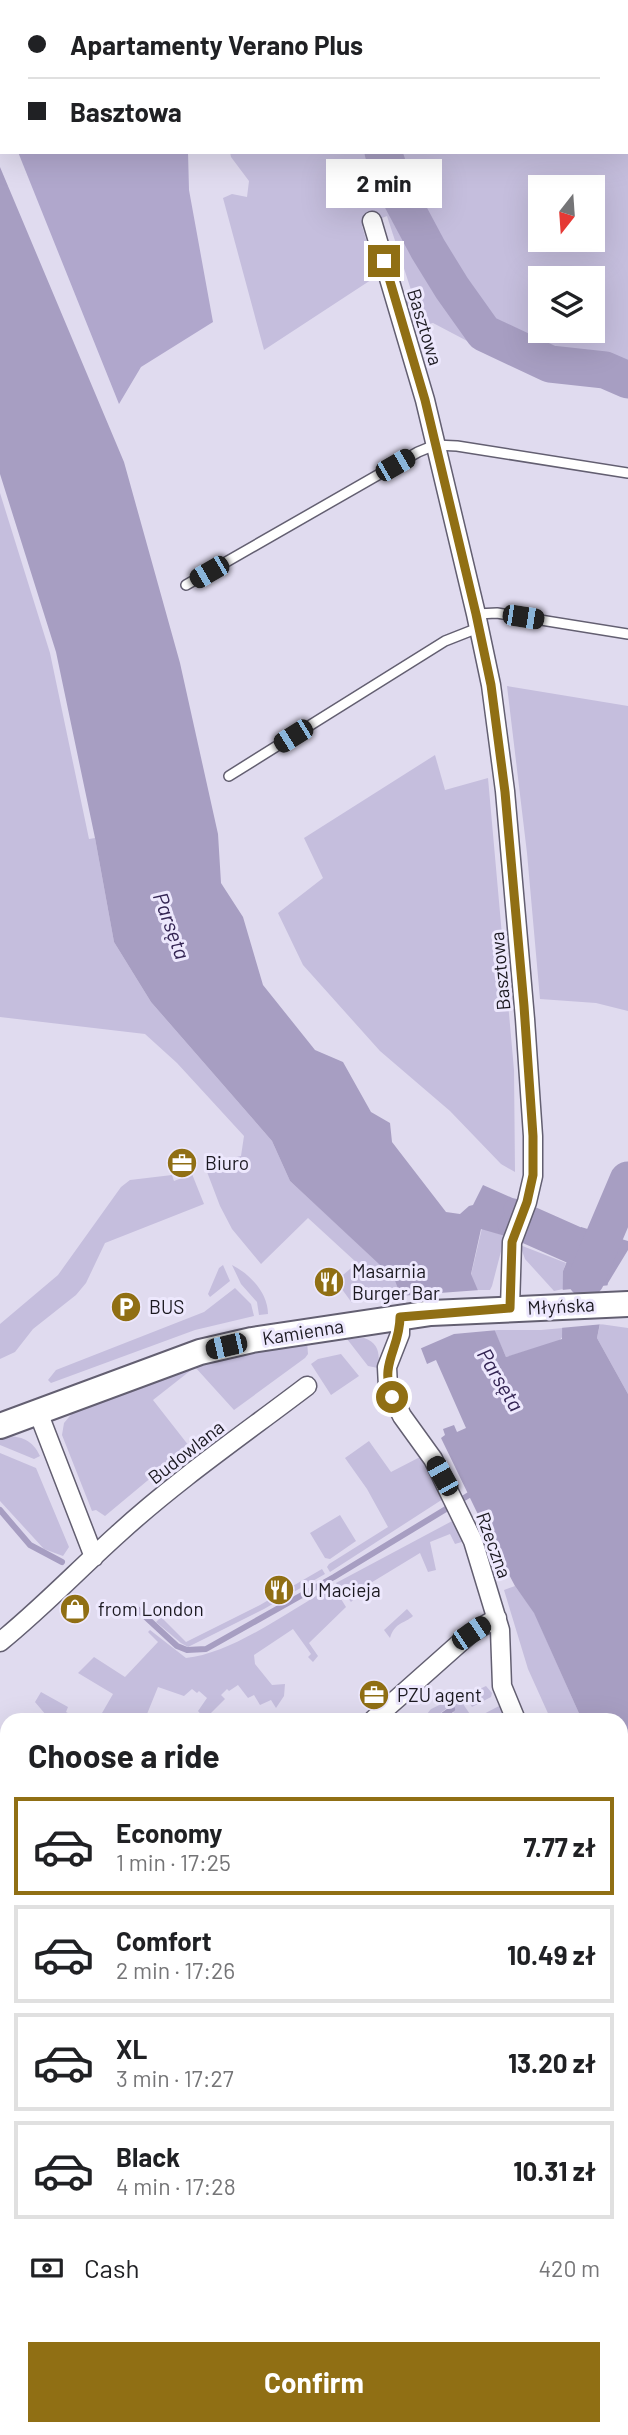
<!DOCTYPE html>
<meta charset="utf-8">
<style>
body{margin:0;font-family:Barlow,sans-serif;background:#f2f2f2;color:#202124;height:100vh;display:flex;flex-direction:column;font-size:26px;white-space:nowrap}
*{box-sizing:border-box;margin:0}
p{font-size:23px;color:#757577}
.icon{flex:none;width:38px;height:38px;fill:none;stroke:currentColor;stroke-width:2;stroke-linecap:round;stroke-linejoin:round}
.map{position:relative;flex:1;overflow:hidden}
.details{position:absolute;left:0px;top:1713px;width:628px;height:723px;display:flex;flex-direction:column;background:#fff;border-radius:21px 21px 0 0;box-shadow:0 7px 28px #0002}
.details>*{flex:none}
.banner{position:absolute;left:0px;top:0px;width:628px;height:154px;box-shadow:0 7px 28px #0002;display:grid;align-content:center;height:154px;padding:0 28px;background:#fff}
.needle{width:46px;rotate:197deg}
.fabs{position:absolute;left:528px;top:175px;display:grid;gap:14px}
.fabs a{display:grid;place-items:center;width:77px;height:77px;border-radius:0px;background:#fff;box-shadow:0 7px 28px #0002;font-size:35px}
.end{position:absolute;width:32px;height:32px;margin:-16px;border:9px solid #906f14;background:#fff;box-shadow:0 0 0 4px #fff}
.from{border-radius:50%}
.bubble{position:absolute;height:49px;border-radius:0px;background:#fff;box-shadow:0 7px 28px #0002;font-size:23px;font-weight:700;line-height:49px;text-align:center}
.car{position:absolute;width:21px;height:42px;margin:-21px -10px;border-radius:9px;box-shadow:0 0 5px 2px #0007;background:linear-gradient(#222 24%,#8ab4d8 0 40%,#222 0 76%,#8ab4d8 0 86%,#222 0)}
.banner b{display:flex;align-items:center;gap:24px;height:66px;font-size:26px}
.banner b+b{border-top:2px solid #e0e0e0}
.banner i{width:18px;height:18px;background:#202124}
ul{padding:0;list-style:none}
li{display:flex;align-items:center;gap:21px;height:98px;margin:0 14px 10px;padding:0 14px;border:4px solid #e0e0e0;border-radius:0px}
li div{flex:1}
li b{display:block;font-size:26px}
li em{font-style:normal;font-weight:700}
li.active{border-color:#906f14}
li>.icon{width:63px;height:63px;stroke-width:1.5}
h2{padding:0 28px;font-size:32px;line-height:84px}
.pay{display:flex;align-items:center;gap:18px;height:77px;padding:0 28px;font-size:26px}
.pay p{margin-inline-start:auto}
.cta{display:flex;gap:14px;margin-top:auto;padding:14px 28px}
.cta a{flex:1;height:80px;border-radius:0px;background:#906f14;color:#fff;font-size:28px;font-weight:700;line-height:80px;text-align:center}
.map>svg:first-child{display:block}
.green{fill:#c5bedd;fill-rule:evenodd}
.forest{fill:#b0a7cc}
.water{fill:#a79ec2}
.pier{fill:#e0dbef}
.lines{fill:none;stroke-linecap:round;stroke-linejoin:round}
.stream{stroke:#a79ec2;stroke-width:6}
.canal{stroke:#a79ec2;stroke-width:21}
.river{stroke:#a79ec2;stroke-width:37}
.lane-casing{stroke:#635f71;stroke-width:12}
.street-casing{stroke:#635f71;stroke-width:21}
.secondary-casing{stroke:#635f71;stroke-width:28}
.lane{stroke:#fff;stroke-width:9}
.street{stroke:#fff;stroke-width:18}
.secondary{stroke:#fff;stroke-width:24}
.route{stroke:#906f14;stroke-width:9}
.labels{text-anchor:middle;stroke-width:6;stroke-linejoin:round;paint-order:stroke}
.street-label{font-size:19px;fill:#1b1920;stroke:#ede8fd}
.poi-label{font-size:19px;fill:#1b1920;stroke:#ede8fd;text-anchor:start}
.water-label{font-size:21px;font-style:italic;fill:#332453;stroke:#ede8fd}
</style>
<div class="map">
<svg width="628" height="2435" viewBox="0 0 628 2435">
<rect width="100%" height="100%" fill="#e0dbef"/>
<path class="green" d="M195,0H628V387L543,376L509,363L433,323L416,327L404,296L411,290L387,216L362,226L377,276L264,350L223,198L232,194L247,197L249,181L231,157L230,152H626V2ZM541,187H593V240H541ZM541,278H593V331H541Z
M0,493L50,653L89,839L95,838L114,942L151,1002L272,1141L290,1181L394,1277L402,1295L352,1303L336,1281L357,1263L308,1218L261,1264L232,1229L220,1206L204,1164L241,1156L244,1136L177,1063L145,1034L0,1017Z
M507,686L628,706V1011L596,1003L540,999L527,853Z
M435,755L445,790L488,778L514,1070L515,1172L501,1164L450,1111L380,1051L303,965L278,913L323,878L304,838Z
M192,1174L204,1204L105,1243L86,1283L76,1295L33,1329L15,1352L0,1359V1324L58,1275L121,1187L130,1180L172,1175L174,1181Z
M482,1228L505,1236L492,1286L490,1290H476L471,1275Z
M520,1245L566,1263L563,1271V1289L554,1291L525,1259Z
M223,1265L230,1281L210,1297L208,1294L219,1268Z
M232,1265C250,1274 268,1293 268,1314L259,1315L257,1302L241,1284Z
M235,1288L251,1304L254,1316L195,1330L51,1383L48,1380L56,1370L204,1312Z
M600,1324L628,1328V1394L597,1338Z
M563,1328V1336L559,1341L506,1357L494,1330H541Z
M364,1338C379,1343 380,1354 378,1368L368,1366L347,1339Z
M307,1342L308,1354L305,1358L234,1410L195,1367L153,1400L189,1446L105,1516L96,1510L92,1511L62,1435L64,1423L74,1411L201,1363L255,1350Z
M341,1354L359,1376L331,1395L311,1364L318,1359Z
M5,1436C21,1436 33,1440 40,1456L34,1459L0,1445V1438Z
M369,1441L391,1472L420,1457L443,1499L330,1572L327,1567L329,1564L388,1527L367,1489L345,1458Z
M0,1453L36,1468L69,1547L63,1556L44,1549L0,1501Z
M340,1515L356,1541L330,1559L325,1558L310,1533Z
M454,1520L465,1541L455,1544L450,1534L430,1542L436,1570L428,1572L420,1553L369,1584L351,1602L336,1583Z
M322,1569L325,1574L264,1609L188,1647L181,1643L156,1622L161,1617L186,1642L260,1605Z
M333,1586L346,1607L309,1643L318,1656L313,1662L308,1657L311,1654L293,1629L254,1655L255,1664L272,1685L285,1684L284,1696L276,1708L271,1700L260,1705L254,1695L248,1698L238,1685L229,1691L227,1689L221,1695L225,1699L205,1719L198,1711L207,1698L199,1691L197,1693L192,1689L184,1696L158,1687L147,1714L157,1720H98L113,1694L78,1673L94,1657L125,1677L158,1642L148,1632L150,1630L186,1658C232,1654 292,1609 333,1586Z
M515,1586L534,1612L582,1720H551L528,1669L504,1590Z
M407,1609L413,1616C404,1624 395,1622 390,1638L384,1630Z
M486,1686L492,1693L491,1697L472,1707L465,1696Z
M41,1692L68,1707L66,1712L79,1719L81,1715L90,1720H40L46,1715L35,1702Z
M450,1700L457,1703L461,1701L474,1720H442L454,1712L450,1706L431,1720H422L431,1709Z
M499,1706H501L506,1720H480L478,1717Z
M621,1807L628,1822V1903L621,1891Z
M0,2386L7,2397V2429H26L29,2435H0Z"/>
<path class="forest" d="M0,0H164L165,2H2V111Z
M18,152H188L189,190L213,322L141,367L119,404Z"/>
<path class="water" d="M0,167L124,462L180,663L218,834L221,883L243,917L263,985L315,1050L343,1062L371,1112L390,1123L392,1142L446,1212L460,1214L469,1206L473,1205L483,1185L517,1200L505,1236L481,1229L471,1274L506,1357L562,1339L563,1271L581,1227L628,1241V1250L608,1283L597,1338L628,1394V1822L621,1807V1720H582L534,1613L515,1586L486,1531L441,1438L445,1435L443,1429L454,1425L457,1432L466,1428L436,1360L427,1364L394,1278L290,1181L272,1141L151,1002L114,942L95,838L56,652L0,474Z"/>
<path class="pier" d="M611,1285L604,1324L560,1328L562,1290Z
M480,1290L498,1330L454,1334L417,1350L399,1296Z"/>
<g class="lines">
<path class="stream" d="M0,1510L30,1545L62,1562
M137,1609L177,1646L187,1650L206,1649L334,1577L469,1495
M437,1720L452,1709"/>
<path class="canal" d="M514,1209L577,1237
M508,1225L571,1253"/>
<path class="river" d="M357,2V0
M383,152L396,189L428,249L452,288L484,333L550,364L605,370L628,380
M586,1279L628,1180"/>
<g class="lane-casing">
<path id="lane" d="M186,585L418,452L435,445L457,446L628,473
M476,614L497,613L628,634
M229,776L445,641L478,628
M0,1841L7,1852
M0,2108L7,2104
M0,2186L7,2196"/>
</g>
<g class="street-casing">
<path id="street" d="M372,221L425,400L476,614L491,685L505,791L525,1019L533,1136V1176L527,1202L512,1242L510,1308
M400,1317V1334L387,1367L388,1387L402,1416L433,1459L473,1541L500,1630L502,1686L516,1720
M38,1412L94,1557
M0,1642C42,1608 78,1570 118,1534C177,1480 244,1434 307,1386
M373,1720L471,1633L497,1618
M621,1921L628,1932
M0,2003L7,1998
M621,2221L628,2231
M0,2331V2347L7,2358
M50,2429L54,2435
M348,2435L356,2429"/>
</g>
<g class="secondary-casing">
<path id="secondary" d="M0,1426L200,1352L252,1340L431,1313L628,1304"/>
</g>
<use href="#lane" class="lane"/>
<use href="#street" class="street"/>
<use href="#secondary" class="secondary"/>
</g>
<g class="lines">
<path class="route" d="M384,261L425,400L476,614L491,685L505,792L524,1006L533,1136V1175L527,1202L512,1242L510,1308L400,1317C400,1349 379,1363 392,1397"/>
</g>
<defs>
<g id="office-disc" transform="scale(1.575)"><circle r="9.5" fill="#906f14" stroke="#ede8fd"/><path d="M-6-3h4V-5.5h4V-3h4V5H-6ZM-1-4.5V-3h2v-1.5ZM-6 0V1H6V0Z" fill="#fff"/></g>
<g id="restaurant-disc" transform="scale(1.575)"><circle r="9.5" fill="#906f14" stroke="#ede8fd"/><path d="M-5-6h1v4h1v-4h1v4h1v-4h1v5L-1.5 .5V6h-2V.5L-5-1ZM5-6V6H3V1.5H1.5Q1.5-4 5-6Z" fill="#fff"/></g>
<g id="parking-disc" transform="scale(1.575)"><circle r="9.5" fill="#906f14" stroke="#ede8fd"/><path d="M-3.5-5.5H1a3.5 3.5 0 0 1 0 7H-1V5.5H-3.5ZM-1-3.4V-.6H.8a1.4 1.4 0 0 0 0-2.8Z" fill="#fff"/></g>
<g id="shop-disc" transform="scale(1.575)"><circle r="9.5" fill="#906f14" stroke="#ede8fd"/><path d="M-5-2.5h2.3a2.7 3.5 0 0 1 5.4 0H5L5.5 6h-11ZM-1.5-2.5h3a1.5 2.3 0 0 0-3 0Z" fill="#fff"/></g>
</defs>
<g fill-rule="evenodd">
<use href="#office-disc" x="182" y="1163"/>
<use href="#restaurant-disc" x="329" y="1282"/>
<use href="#parking-disc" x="126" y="1307"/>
<use href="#restaurant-disc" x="279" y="1590"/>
<use href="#shop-disc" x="75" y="1609"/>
<use href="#office-disc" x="374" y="1695"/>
</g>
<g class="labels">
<g class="street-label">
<text transform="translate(425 327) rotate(73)" y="7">Basztowa</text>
<text transform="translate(500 971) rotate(-95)" y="7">Basztowa</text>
<text transform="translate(561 1306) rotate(-3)" y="7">Młyńska</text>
<text transform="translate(303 1332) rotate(-9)" y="7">Kamienna</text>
<text transform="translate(186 1452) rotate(-38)" y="7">Budowlana</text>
<text transform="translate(494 1545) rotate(70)" y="7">Rzeczna</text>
</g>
<g class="poi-label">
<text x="205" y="1170">Biuro</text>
<text x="352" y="1278">Masarnia<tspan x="352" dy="22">Burger Bar</tspan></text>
<text x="149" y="1314">BUS</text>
<text x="302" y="1597">U Macieja</text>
<text x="98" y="1616">from London</text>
<text x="397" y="1702">PZU agent</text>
</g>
<g class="water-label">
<text transform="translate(171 926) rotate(70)" y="7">Parsęta</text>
<text transform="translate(500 1380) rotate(59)" y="7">Parsęta</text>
</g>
</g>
</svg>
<div class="fabs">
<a><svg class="needle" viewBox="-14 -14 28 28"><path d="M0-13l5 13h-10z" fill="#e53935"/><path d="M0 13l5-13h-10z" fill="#757577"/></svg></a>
<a><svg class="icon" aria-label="layers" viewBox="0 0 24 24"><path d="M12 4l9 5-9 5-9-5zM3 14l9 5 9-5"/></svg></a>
</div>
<i class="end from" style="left:392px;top:1397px"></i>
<i class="end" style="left:384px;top:261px"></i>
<div class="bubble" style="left:326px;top:159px;width:116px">2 min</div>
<i class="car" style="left:395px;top:465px;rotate:60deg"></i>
<i class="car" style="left:209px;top:572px;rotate:240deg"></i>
<i class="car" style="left:523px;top:617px;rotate:99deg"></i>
<i class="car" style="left:293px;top:736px;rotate:238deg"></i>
<i class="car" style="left:226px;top:1346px;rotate:257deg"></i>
<i class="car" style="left:442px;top:1476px;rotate:331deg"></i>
<i class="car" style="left:471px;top:1633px;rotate:56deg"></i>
<div class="banner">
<b><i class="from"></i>Apartamenty Verano Plus</b>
<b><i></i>Basztowa</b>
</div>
<section class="details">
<h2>Choose a ride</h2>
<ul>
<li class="active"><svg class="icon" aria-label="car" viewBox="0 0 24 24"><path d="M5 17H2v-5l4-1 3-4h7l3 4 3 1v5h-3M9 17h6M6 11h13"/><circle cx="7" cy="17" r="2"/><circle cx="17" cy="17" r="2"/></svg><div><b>Economy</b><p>1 min · 17:25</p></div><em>7.77 zł</em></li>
<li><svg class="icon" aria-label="car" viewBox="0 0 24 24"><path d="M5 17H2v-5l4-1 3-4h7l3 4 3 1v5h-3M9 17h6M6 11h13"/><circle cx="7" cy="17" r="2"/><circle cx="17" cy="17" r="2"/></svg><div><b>Comfort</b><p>2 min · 17:26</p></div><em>10.49 zł</em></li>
<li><svg class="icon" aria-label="car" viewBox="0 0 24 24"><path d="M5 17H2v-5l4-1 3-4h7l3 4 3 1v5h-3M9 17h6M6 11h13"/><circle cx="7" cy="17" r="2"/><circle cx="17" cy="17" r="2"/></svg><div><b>XL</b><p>3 min · 17:27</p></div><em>13.20 zł</em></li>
<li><svg class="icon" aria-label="car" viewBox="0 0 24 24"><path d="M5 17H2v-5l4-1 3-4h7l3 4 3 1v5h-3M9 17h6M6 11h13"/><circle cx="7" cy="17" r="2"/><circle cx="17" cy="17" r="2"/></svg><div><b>Black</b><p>4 min · 17:28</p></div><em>10.31 zł</em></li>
</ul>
<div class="pay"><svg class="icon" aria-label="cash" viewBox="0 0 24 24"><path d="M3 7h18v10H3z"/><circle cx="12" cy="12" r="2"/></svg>Cash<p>420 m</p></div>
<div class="cta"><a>Confirm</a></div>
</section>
</div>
